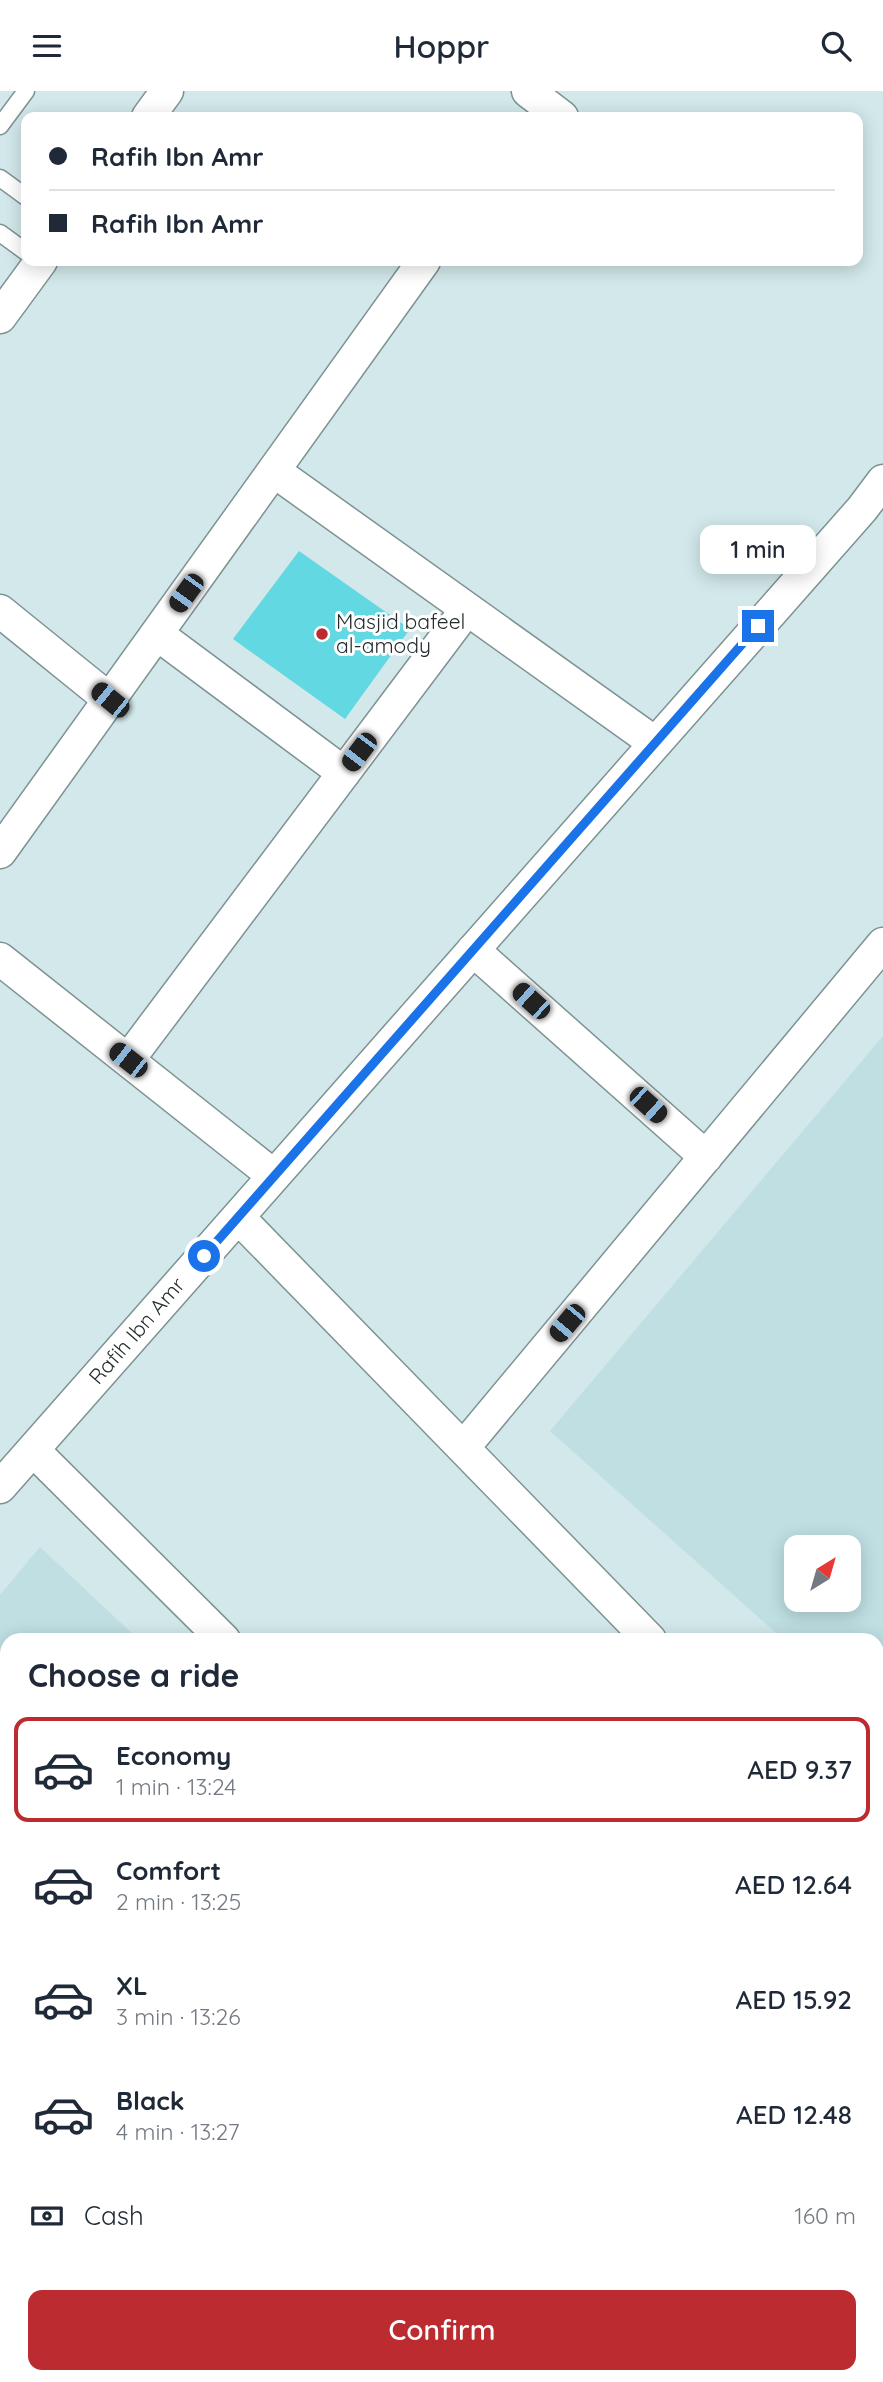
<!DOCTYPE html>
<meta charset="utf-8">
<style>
body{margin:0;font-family:Quicksand,sans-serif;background:#f6f6f7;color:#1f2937;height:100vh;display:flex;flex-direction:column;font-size:26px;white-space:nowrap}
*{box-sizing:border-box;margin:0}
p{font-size:23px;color:#747a83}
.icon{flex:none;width:38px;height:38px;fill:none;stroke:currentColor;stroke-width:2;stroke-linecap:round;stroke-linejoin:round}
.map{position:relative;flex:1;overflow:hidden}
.sheet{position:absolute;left:0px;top:1542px;width:884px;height:751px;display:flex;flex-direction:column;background:#fff;border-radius:21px 21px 0 0;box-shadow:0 4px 18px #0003}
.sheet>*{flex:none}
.hud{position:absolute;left:21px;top:21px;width:842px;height:154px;border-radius:14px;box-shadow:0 4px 18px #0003;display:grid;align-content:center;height:154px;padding:0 28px;background:#fff}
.needle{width:46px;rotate:37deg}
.tools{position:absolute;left:784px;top:1444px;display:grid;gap:14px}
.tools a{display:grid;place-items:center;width:77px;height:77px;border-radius:14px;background:#fff;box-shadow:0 4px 18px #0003;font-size:35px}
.end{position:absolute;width:32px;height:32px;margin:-16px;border:9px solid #1a73e8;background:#fff;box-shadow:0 0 0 4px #fff}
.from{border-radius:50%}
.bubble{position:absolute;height:49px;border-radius:14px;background:#fff;box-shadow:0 4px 18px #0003;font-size:23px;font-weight:600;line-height:49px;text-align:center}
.car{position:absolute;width:21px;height:42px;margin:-21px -10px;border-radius:9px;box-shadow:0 0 5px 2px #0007;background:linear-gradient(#222 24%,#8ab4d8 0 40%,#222 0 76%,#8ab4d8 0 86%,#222 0)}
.hud b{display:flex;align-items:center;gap:24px;height:66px;font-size:26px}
.hud b+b{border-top:2px solid #e0e1e3}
.hud i{width:18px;height:18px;background:#1f2937}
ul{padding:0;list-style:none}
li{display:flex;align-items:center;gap:21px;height:105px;margin:0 14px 10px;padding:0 14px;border:4px solid transparent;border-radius:14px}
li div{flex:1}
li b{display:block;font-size:26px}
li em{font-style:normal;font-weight:600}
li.current{border-color:#bb2b30}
li>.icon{width:63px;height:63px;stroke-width:1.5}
h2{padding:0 28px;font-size:32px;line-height:84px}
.pay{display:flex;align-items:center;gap:18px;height:77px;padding:0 28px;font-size:26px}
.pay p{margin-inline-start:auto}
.primary-button{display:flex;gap:14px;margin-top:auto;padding:14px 28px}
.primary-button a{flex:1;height:80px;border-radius:14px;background:#bb2b30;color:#fff;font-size:28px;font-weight:600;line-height:80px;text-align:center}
header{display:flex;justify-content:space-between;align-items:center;height:91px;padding:0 28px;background:#fff;font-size:32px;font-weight:600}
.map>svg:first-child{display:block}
.built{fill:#bfdfe2;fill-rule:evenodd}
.building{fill:#61d8e2}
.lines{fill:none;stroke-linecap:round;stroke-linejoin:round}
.service-casing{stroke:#7d9293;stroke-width:19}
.minor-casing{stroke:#7d9293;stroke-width:35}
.service{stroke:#fff;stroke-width:16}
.minor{stroke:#fff;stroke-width:32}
.route{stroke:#1a73e8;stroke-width:9}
.poi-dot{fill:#bb2b30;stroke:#fff;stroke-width:2.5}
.labels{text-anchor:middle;stroke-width:6;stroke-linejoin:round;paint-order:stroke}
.poi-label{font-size:21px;fill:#242c2d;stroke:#fff;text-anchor:start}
.street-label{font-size:21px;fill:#242c2d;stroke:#fff}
</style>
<header><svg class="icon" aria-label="menu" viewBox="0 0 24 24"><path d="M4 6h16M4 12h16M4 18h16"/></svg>Hoppr<svg class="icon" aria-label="search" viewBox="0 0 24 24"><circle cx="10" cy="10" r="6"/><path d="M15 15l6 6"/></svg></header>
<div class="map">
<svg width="883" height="2291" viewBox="0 0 883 2291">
<rect width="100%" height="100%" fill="#d2e8ea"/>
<path class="built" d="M883,945V1573L877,1579V1549H784L550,1340ZM796,1456H849V1508H796Z
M40,1456L139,1549H7V2065L0,2073V1504Z"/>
<path class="building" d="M299,460L410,538L345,628L233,548Z"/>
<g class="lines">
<g class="service-casing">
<path id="service" d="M0,35L26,0
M0,87L26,106
M0,142L26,161"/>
</g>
<g class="minor-casing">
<path id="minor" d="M528,0L562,26
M148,26L167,0
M0,226L41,170
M274,380L655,652
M0,520L110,609
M157,543L344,682
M0,761L424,170
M473,859L706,1066
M0,868L274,1085
M128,969L467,518
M238,1126L650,1549
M463,1357L883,853
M33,1359L224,1549
M0,1396L862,418L883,390
M877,1638L883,1632
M877,2022L883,2017
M0,2130L7,2122
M877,2187L883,2195
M872,2286L877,2291
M656,2291L661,2286"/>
</g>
<use href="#service" class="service"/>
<use href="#minor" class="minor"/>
</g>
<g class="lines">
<path class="route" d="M204,1165L758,535"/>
</g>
<circle class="poi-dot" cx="322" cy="543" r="7"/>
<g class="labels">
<g class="poi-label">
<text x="336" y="538">Masjid bafeel<tspan x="336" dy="24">al-amody</tspan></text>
</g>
<g class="street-label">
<text transform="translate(137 1240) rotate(-49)" y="7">Rafih Ibn Amr</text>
</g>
</g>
</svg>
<div class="tools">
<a><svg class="needle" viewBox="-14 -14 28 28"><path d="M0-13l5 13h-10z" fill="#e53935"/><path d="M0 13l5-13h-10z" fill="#747a83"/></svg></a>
</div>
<i class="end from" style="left:204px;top:1165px"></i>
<i class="end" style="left:758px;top:535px"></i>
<div class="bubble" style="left:700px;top:434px;width:116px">1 min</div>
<i class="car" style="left:186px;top:502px;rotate:216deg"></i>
<i class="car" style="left:110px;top:609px;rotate:309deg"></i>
<i class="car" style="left:359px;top:661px;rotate:217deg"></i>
<i class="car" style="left:531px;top:910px;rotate:312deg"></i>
<i class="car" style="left:128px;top:969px;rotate:308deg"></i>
<i class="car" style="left:648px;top:1014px;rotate:132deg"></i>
<i class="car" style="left:567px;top:1232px;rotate:220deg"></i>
<div class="hud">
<b><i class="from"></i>Rafih Ibn Amr</b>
<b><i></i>Rafih Ibn Amr</b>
</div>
<section class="sheet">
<h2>Choose a ride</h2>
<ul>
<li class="current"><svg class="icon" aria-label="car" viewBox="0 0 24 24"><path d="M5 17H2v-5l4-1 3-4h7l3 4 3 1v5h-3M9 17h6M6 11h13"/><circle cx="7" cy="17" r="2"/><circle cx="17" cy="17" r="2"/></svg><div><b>Economy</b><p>1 min · 13:24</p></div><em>AED 9.37</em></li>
<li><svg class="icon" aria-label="car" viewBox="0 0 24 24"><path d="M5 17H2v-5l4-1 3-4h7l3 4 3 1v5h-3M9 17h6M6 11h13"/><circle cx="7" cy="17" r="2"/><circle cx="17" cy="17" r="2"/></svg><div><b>Comfort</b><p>2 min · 13:25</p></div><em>AED 12.64</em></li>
<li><svg class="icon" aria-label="car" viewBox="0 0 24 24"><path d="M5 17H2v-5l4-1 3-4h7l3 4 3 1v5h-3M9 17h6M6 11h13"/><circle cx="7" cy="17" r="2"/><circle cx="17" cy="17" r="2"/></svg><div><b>XL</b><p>3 min · 13:26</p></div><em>AED 15.92</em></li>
<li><svg class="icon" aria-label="car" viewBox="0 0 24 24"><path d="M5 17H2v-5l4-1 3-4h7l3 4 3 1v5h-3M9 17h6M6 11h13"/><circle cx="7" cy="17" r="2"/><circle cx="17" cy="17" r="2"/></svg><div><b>Black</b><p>4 min · 13:27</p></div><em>AED 12.48</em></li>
</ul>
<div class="pay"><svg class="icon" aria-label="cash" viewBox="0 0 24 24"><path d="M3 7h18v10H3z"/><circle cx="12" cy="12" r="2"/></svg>Cash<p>160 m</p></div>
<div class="primary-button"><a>Confirm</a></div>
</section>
</div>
